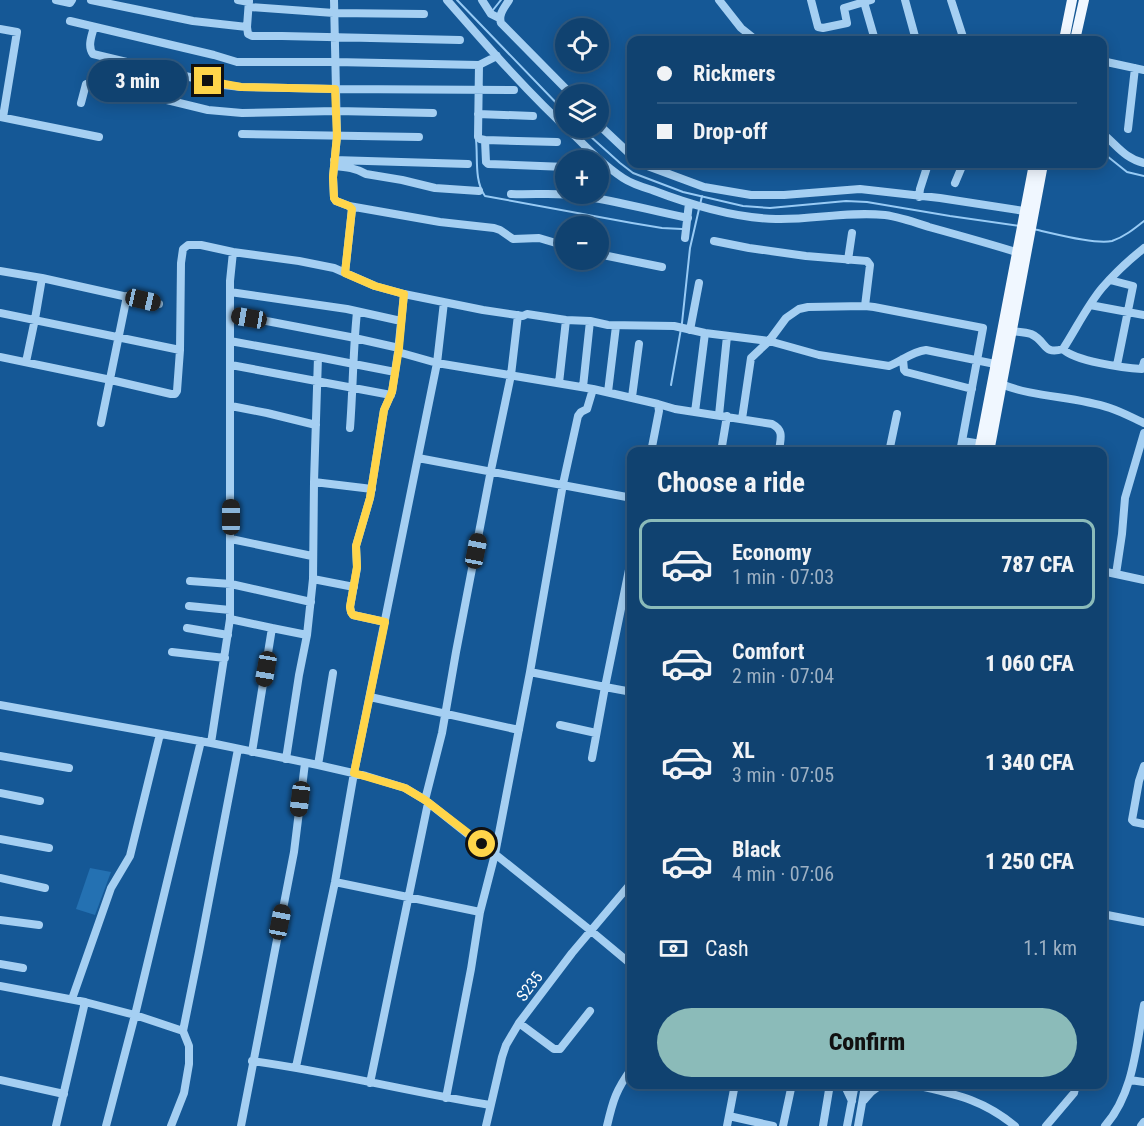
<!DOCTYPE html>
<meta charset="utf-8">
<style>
body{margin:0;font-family:"Roboto Condensed",sans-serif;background:#1e4d78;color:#f1f3f6;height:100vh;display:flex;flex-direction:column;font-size:22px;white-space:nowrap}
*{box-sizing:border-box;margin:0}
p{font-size:20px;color:#9cb0c3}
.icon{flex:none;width:33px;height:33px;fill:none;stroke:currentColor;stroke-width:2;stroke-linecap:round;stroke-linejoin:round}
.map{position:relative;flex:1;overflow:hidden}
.sheet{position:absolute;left:627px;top:447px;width:480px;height:642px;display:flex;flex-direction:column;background:#104270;border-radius:12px;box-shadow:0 3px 15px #0003,0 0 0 2px #305b83}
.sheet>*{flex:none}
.top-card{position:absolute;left:627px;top:36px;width:480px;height:132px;border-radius:12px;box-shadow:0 3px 15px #0003,0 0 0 2px #305b83;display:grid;align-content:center;height:132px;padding:0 30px;background:#104270}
.fabs{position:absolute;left:555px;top:18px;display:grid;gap:12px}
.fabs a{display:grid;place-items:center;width:54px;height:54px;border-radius:50%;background:#104270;box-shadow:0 3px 15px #0003,0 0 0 2px #305b83;font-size:30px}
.end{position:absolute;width:27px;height:27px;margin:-14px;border:8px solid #ffd54a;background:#111;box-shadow:0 0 0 3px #111}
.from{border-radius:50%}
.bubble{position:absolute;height:42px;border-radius:21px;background:#104270;box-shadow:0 3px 15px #0003,0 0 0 2px #305b83;font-size:20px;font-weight:800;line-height:42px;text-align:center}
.car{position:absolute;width:18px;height:36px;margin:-18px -9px;border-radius:8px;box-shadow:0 0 4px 2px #0007;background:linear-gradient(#222 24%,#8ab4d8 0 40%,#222 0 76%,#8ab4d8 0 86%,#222 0)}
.top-card b{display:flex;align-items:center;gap:21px;height:57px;font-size:22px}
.top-card b+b{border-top:2px solid #305b83}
.top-card i{width:15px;height:15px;background:#f1f3f6}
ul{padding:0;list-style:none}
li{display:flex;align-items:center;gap:18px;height:90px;margin:0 12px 9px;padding:0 18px;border:3px solid transparent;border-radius:12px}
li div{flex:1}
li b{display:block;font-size:22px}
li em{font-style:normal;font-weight:800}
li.selected{border-color:#8bbbb9}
li>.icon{width:54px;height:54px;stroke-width:1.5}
h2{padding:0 30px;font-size:27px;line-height:72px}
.pay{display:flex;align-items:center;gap:15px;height:66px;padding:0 30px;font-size:22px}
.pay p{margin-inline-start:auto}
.cta{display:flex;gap:12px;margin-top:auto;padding:12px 30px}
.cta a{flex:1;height:69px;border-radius:36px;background:#8bbbb9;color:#111;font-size:24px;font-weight:800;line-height:69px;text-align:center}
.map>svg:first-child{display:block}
.green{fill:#2471b2}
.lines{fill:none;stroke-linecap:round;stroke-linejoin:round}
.stream{stroke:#98cbf5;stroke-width:2}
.minor{stroke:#a5cff2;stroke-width:8}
.major{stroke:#f0f7ff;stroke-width:10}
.route{stroke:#ffd54a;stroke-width:8}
.labels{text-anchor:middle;stroke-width:4.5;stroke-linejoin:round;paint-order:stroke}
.street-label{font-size:16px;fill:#fff;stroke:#155896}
</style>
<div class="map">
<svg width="1144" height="1126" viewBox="0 0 1144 1126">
<rect width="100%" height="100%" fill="#155896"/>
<path class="green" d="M90,868L111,872L95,915L76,909Z"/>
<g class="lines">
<path class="stream" d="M457,0L566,113
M493,10L501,0
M581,128L620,163L633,173L683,192L743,206L770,208L846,201L867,202L950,216L1019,226
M476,140C478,157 474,181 485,196L632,223L662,228L682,229
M1102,152L1127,172L1144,176
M1033,229C1052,233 1096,245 1112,241C1124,237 1134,229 1144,221
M671,385L682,323L690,248L702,196"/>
<path class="minor" d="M56,0L70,3L72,0
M91,0L193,21L247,27
M238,0L249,2
M249,0L247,27L248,34L252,36H282L460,40
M334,0L337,136L333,177L334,198L336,201L349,206L352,209L345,273
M447,0C488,47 529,94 575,136C590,151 605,166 623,178C632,184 642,187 652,190C691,205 734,218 776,219C812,220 848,211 885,215C900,217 914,222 929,227C958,235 987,243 1016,252
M482,0L491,14L499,18
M509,0C505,7 498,14 501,23L571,94
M719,0L741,28L756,40
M811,0L818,27L823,28L847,23L844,8L871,0
M905,0L916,40
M951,0L964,40
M864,2L875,40
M249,7L334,13L424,14
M70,21L214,55L237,62H335L479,65
M94,27C92,35 87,46 93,54L223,85L241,87L335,89L514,90
M0,29L17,32L3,117
M967,40L981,39L997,40
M497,56L479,65L478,137L480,139L485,140L557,142
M1102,61L1144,70
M81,103L86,84L93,82L208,110L242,113L336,111L433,113
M478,114L533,116
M0,117L99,137
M598,124L632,156
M1128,129L1135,68
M1102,133C1117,145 1124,158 1144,163
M242,134L419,137
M485,140L486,162L488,164L566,167
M334,160L468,164
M642,164L704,187L751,195H784L860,189L940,198L1024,211
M334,166C346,167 356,168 366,174L402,180L435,188L479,191
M955,183L963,164
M511,194C535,195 558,192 582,196C618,201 652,211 688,218
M919,197L920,189L928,164
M349,206L440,222L494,228L500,230L513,239L539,238L566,246
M685,238L689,203
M714,241L749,248L806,256L867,261L870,265L865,306
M598,254L662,267
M848,260L852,233
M0,271L42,278L159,304
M1110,280L1133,286L1117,365
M230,292L347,309L401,321
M1090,305L1144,315
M0,313L180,350
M230,314L350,337L399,348
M690,330L699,283
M1011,331C1018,332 1025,332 1031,334C1047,341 1042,355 1063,349C1076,329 1087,306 1102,288C1115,273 1129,260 1144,248
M230,341L318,357L395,372
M1063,349C1074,361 1124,368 1142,369L1144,362
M398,352L437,363L593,389L658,404L659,411L651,452
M0,357L111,380L171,394H175L177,391L180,350L181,263L183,249L188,245H201L233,252L299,261L334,268L375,286L404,294L483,310L523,316L527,314L566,320L590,321L608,325L674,326L705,333L769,341L819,355L889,366C902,361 911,352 926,350L1000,365
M903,359L904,370L906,372L972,389
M26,362L35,319L42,278
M231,365L391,395
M559,383L566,320
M1001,384C1036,398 1074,396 1110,408C1122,412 1133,418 1144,423
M583,387L590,321
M608,392L616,326
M632,397L639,344
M658,404L675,409L772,424C785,431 780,439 779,452
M231,406L267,413L316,425
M695,412L705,333
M719,415L727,336
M742,419L751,358L769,341L786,318L799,309L808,307L865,306L874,307L983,328L960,452
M101,423L127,296
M350,428C353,389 353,350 357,312
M963,441L981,444
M721,452L727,416
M889,452L897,414
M418,458L632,498
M314,482L372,489
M231,539L312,556
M1102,571L1144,580
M1116,574L1122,534L1125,498L1144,433
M313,579L354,587
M190,581L231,584L311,602
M189,606L230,610
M230,619L272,628L252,752
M385,622L353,615L351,612L350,607L357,568L356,546L370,498L384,410L392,392L398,352L404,294
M187,628L228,635
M272,628L307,635
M172,652L225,658
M530,672L605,687L632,555
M370,697L519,730
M0,705L211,743L318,765L366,776L405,788L425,800L469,835L495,854L590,930L632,965
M560,725L596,733
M211,743L230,619V281L233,252
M0,756L69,768
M592,758L605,687L632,692
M286,759L299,675L307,635L313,579L314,482L318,357
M318,765L333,673
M1144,766L1139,781L1132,820L1134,822L1144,824
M0,793L40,801
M425,800L442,733L456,652L491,470L511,375L518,315
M0,839L49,848
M0,878L45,888
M335,882L480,912
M1102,914L1144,922
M0,920L39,925
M0,964L23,968
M0,986L85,1002L135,1015L183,1031
M72,999L111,888L130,856L160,734
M519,1023L554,1049H560L590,1011
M252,1061C332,1072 410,1092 490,1105
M296,1067L335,882L354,773L437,363L444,302
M0,1080L64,1094
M1130,1080L1144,1082
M370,1083L428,803
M844,1084L852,1101
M911,1084C953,1094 981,1098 1015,1126
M446,1098L471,969L480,912L495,854L530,672L563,484L578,416L581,412L587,409L593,389
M864,1100L871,1092L882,1084
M729,1116L773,1126
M56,1126L85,1002
M106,1126L135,1015L201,741
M171,1126L184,1093L189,1064V1046L183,1031L199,952L238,749
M241,1126L294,852L305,763
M486,1126L502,1057L506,1045L519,1023L572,953L632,882
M607,1126C613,1100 616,1090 632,1068
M727,1126L735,1084
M783,1126L792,1084
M823,1126L830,1084
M847,1126L855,1084
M858,1126L865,1086
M1046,1126L1074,1093L1076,1084
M1105,1126C1134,1093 1136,1046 1144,1005
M1141,1126L1144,1122"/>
<path class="major" d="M1064,40L1072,0
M1075,40L1084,0
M979,452L1034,164
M989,452L1043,164
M856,1084L862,1086L868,1084"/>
</g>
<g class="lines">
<path class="route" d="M208,81L241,87L335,89L337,136L333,177L334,198L336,201L349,206L352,209L345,273L375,286L404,294L399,348L392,392L384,410L370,498L356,546L357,567L350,607L351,612L353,615L385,622L354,773L405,788L425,800L482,844"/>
</g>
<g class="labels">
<g class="street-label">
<text transform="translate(529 986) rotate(-53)" y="6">S235</text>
</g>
</g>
</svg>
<div class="fabs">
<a><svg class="icon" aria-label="locate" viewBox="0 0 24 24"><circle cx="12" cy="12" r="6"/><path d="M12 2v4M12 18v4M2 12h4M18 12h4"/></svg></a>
<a><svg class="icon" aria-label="layers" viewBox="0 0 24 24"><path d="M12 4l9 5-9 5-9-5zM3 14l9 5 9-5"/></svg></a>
<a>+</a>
<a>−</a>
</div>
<i class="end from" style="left:482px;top:844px"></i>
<i class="end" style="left:208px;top:81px"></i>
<div class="bubble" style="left:88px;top:60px;width:99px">3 min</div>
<i class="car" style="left:143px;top:300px;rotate:103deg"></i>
<i class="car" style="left:249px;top:318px;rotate:280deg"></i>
<i class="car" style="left:231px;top:517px;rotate:0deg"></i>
<i class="car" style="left:476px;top:551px;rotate:11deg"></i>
<i class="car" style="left:266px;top:669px;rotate:190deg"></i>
<i class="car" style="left:300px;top:799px;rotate:187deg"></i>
<i class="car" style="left:280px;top:922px;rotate:11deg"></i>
<div class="top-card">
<b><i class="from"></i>Rickmers</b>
<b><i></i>Drop-off</b>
</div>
<section class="sheet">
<h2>Choose a ride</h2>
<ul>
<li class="selected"><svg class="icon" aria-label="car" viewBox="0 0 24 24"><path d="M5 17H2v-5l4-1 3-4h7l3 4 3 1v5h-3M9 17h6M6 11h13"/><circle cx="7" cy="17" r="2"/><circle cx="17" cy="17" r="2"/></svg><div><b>Economy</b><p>1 min · 07:03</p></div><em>787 CFA</em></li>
<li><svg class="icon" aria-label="car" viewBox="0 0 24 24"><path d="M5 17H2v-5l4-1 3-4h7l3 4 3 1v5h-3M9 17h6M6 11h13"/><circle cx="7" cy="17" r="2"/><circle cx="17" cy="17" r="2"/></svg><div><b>Comfort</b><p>2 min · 07:04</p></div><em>1 060 CFA</em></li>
<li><svg class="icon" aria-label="car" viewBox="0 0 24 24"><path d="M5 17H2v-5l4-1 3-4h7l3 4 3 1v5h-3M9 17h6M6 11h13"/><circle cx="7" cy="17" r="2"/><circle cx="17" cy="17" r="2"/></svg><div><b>XL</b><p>3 min · 07:05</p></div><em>1 340 CFA</em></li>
<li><svg class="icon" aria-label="car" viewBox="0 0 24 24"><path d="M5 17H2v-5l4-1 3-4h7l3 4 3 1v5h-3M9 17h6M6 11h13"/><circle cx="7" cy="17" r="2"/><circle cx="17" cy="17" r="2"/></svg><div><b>Black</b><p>4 min · 07:06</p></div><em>1 250 CFA</em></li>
</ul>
<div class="pay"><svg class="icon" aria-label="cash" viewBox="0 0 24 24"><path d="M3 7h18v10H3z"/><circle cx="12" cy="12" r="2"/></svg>Cash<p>1.1 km</p></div>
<div class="cta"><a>Confirm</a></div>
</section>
</div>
